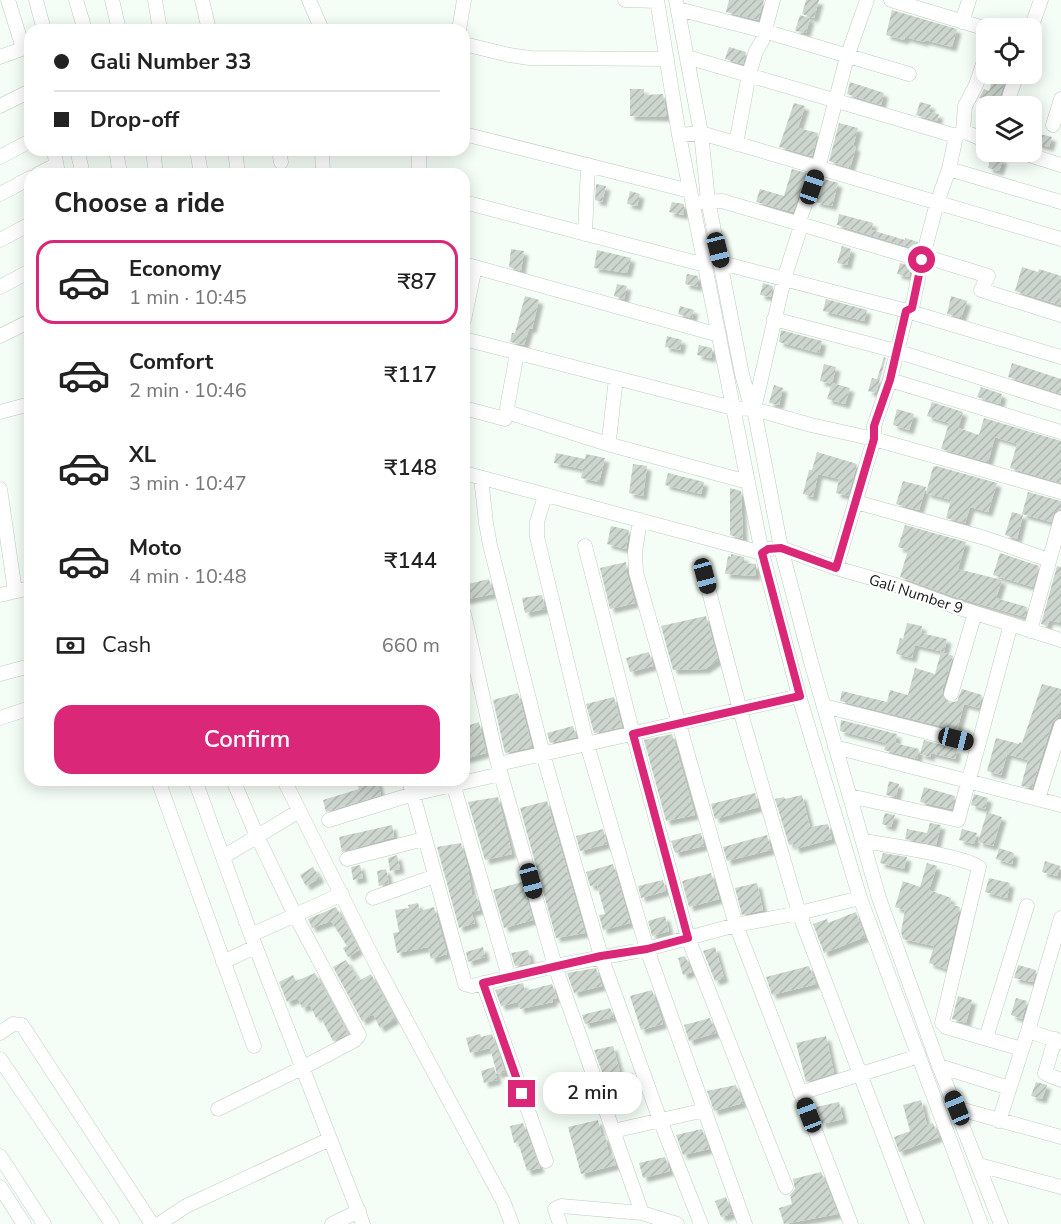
<!DOCTYPE html>
<meta charset="utf-8">
<style>
body{margin:0;font-family:"Nunito Sans",sans-serif;background:#f6f6f6;color:#222;height:100vh;display:flex;flex-direction:column;font-size:22px;white-space:nowrap}
*{box-sizing:border-box;margin:0}
p{font-size:20px;color:#767676}
.icon{flex:none;width:33px;height:33px;fill:none;stroke:currentColor;stroke-width:2;stroke-linecap:round;stroke-linejoin:round}
.map{position:relative;flex:1;overflow:hidden}
.sheet{position:absolute;left:24px;top:168px;width:446px;height:618px;display:flex;flex-direction:column;background:#fff;border-radius:18px;box-shadow:0 3px 15px #0003}
.sheet>*{flex:none}
.top-card{position:absolute;left:24px;top:24px;width:446px;height:132px;border-radius:18px;box-shadow:0 3px 15px #0003;display:grid;align-content:center;height:132px;padding:0 30px;background:#fff}
.fabs{position:absolute;left:976px;top:18px;display:grid;gap:12px}
.fabs a{display:grid;place-items:center;width:66px;height:66px;border-radius:12px;background:#fff;box-shadow:0 3px 15px #0003;font-size:30px}
.end{position:absolute;width:27px;height:27px;margin:-14px;border:8px solid #db2777;background:#fff;box-shadow:0 0 0 3px #fff}
.from{border-radius:50%}
.bubble{position:absolute;height:42px;border-radius:18px;background:#fff;box-shadow:0 3px 15px #0003;font-size:20px;font-weight:600;line-height:42px;text-align:center}
.car{position:absolute;width:18px;height:36px;margin:-18px -9px;border-radius:8px;box-shadow:0 0 4px 2px #0007;background:linear-gradient(#222 24%,#8ab4d8 0 40%,#222 0 76%,#8ab4d8 0 86%,#222 0)}
.top-card b{display:flex;align-items:center;gap:21px;height:57px;font-size:22px}
.top-card b+b{border-top:2px solid #e0e0e0}
.top-card i{width:15px;height:15px;background:#222}
ul{padding:0;list-style:none}
li{display:flex;align-items:center;gap:18px;height:84px;margin:0 12px 9px;padding:0 18px;border:3px solid transparent;border-radius:18px}
li div{flex:1}
li b{display:block;font-size:22px}
li em{font-style:normal;font-weight:600}
li.on{border-color:#db2777}
li>.icon{width:54px;height:54px;stroke-width:1.5}
h2{padding:0 30px;font-size:27px;line-height:72px}
.pay{display:flex;align-items:center;gap:15px;height:66px;padding:0 30px;font-size:22px}
.pay p{margin-inline-start:auto}
.action{display:flex;gap:12px;margin-top:auto;padding:12px 30px}
.action a{flex:1;height:69px;border-radius:18px;background:#db2777;color:#fff;font-size:24px;font-weight:600;line-height:69px;text-align:center}
.map>svg:first-child{display:block}
.building{fill:url(#building-hatch);filter:url(#shadow)}
.lines{fill:none;stroke-linecap:round;stroke-linejoin:round}
.street-casing{stroke:#c1cac2;stroke-width:15}
.street{stroke:#fff;stroke-width:14}
.route{stroke:#db2777;stroke-width:8}
.labels{text-anchor:middle;stroke-width:4.5;stroke-linejoin:round;paint-order:stroke}
.street-label{font-size:15px;fill:#141715;stroke:#fff}
</style>
<div class="map">
<svg width="1061" height="1224" viewBox="0 0 1061 1224">
<defs>
<pattern id="building-hatch" width="6" height="6" patternUnits="userSpaceOnUse" patternTransform="scale(1.5)"><rect width="6" height="6" fill="#cdd6ce"/><path d="M-1 1l2-2M0 6l6-6M5 7l2-2" fill="none" stroke="#afb7b0"/></pattern>
<filter id="shadow"><feDropShadow dx="4.5" dy="4.5" stdDeviation="1.5" flood-color="#0004"/></filter>
</defs>
<rect width="100%" height="100%" fill="#f5fef6"/>
<path class="building" d="M729,0H764L758,20L726,12Z
M806,0H819L814,18L802,14Z
M892,10L957,29L952,47L925,40L924,42L905,37L904,40L886,35Z
M800,15L810,18L806,33L795,31Z
M729,47L746,52L743,64L725,59Z
M994,75L1006,79L997,104L979,98L984,89L989,91Z
M850,82L884,93L881,105L847,94Z
M630,89H644V95L663,94L667,117L630,116Z
M920,102L931,105L929,112L939,114L937,121L916,115Z
M794,103L805,106L798,128L818,133L812,156L779,147Z
M839,123L858,128L853,146L856,147L850,168L829,161Z
M1032,132L1052,137L1049,147L1032,142Z
M991,156L1003,159L999,171L988,168Z
M792,169L807,173L793,212L756,202L760,189L784,196Z
M824,179L838,183L832,206L815,202Z
M596,184L606,186L602,202L595,200Z
M630,191L640,194L637,206L627,204Z
M672,202L684,204V215L669,212Z
M839,214L873,223L871,230L905,240V238L918,242L916,249L837,225Z
M842,246L851,249L847,265L837,263Z
M511,249L524,251L521,271L509,267Z
M597,250L631,258L627,273L594,268Z
M900,263L911,266L909,277L897,274Z
M1022,267L1038,272L1039,269L1061,276L1060,305L1015,291Z
M687,274L698,276V287L685,284Z
M763,283L773,286L771,297L760,295Z
M617,284L627,286L624,299L614,296Z
M525,296L539,300L532,329L529,328L524,345L510,342L512,333H515Z
M951,296L967,301L961,318L947,314Z
M826,299L867,310L864,321L823,311Z
M680,306L694,310L692,318L678,314Z
M781,330L822,341L819,353L779,342Z
M667,336L682,340L680,350L665,347Z
M699,345L712,348L711,358L697,355Z
M884,357L886,358L876,393L868,391L872,378L877,379Z
M1012,363L1061,379V394L1008,377Z
M824,364L836,367L832,384L820,381Z
M832,383L850,388L845,404L827,399Z
M774,385L783,388L779,405L769,403Z
M981,387L1002,394L1000,404L977,397Z
M932,402L963,412L958,428L979,435L984,418L1061,441V483L1010,468L1017,444L995,437L988,462L941,449L949,423L927,416Z
M897,409L914,414L909,430L893,425Z
M817,452L857,464L848,496L836,493L839,479L818,474L813,497L803,494L809,470H812Z
M556,453L585,459L586,454L605,458L599,482L581,478L583,469L554,463Z
M633,464L647,466L643,496L629,493Z
M936,466L997,483L988,512L970,507L965,523L946,518L951,500L926,493L933,467Z
M668,473L704,482L701,494L665,485Z
M903,481L926,487L919,510L896,504Z
M730,488L741,491L743,539L730,535Z
M1028,492L1061,501V509L1054,512L1051,522L1022,514Z
M1012,512L1023,515L1017,539L1005,535Z
M905,525L966,542L958,569L1002,580L996,598L1027,607L1025,617L956,597L900,577L908,550L898,547Z
M611,526L629,530L626,549L607,544Z
M1000,553L1039,566L1033,587L993,575Z
M731,554L744,557V563L756,564V576L725,574L728,556L731,557Z
M626,562L627,574L635,603L610,609L600,568Z
M1057,566L1061,567V623L1049,620L1047,626L1041,624Z
M489,579L493,594L464,600V585Z
M542,595L545,609L525,613L522,598Z
M706,616L718,660L705,669L673,670L661,626Z
M907,623L922,626L921,633L947,639L944,652L915,645L912,658L896,654L900,638L903,639Z
M649,652L653,666L630,672L626,658Z
M941,652L953,656L942,691L945,701L949,703L957,701L962,689L982,695L979,708L964,704L957,730L840,701L842,691L887,702L890,690L908,695L915,668L935,674Z
M1042,684L1061,689V707L1058,717L1052,723L1032,788L1021,786L1028,760L1007,754L1001,775L987,771L996,738L1019,744V742L1022,743Z
M518,693L532,747L505,753L493,700Z
M614,697L622,727L594,733L586,704Z
M841,720L897,734L895,743L919,749L917,759L884,750L886,743L840,731Z
M479,722L486,753L464,759V727Z
M573,726L576,737L550,743L547,733Z
M672,734L695,815L666,821L644,740Z
M924,740L957,749L955,759L931,753L930,757L920,754Z
M356,780H377L381,795L326,812L323,800L359,789Z
M889,781L899,784L896,797L886,795Z
M924,787L955,796L952,809L920,802Z
M755,793L759,807L715,819L711,804Z
M974,794L988,798L985,809L971,805Z
M802,795L810,827L828,824L832,839L795,849L794,844L789,845L775,799L784,797L785,799Z
M498,797L512,854L485,860L468,802Z
M547,801L585,933L556,938L520,808Z
M987,812L1002,817L993,846L978,842Z
M885,813L895,815L891,827L882,824Z
M930,823L941,825L936,845L905,839L907,829L927,833Z
M392,825L394,837L342,852L339,837Z
M603,829L607,844L580,851L576,836Z
M962,829L977,833L974,844L959,840Z
M701,833L704,846L675,853L671,841Z
M767,835L771,850L727,861L723,847Z
M461,843L468,868L472,896L476,895L480,910L471,912L475,923L459,928L437,847Z
M999,848L1014,853L1012,864L996,859Z
M883,853L907,857L904,869L880,863Z
M397,855L400,869L390,871L388,858Z
M1045,861L1060,866L1057,876L1042,872Z
M927,863L937,866L929,890L951,898L950,904L960,907L946,969L929,963L934,946L903,939L901,932L905,910L895,907L903,881L920,887Z
M613,864L630,923L603,930L599,915L605,914L597,885L590,886L586,872Z
M360,865L363,878L353,880L351,867Z
M313,867L320,878L306,886L300,875Z
M386,869L389,883L379,886L377,871Z
M711,873L719,899L689,907L682,881Z
M989,878L1010,883L1007,898L985,892Z
M663,880L666,891L641,898L638,886Z
M522,882L533,920L504,928L493,890Z
M757,883L763,910L742,915L735,888Z
M418,903L420,911L434,907L447,954L431,959L428,947L397,953L393,933L399,932L395,910L409,908L408,905Z
M336,907L359,950L348,957L343,948L347,946L331,921L312,928L308,919Z
M856,912L865,937L824,953L813,924L827,919L828,923Z
M665,916L669,931L652,936L648,921Z
M483,947L485,957L468,962L466,952Z
M715,947L724,978L715,981L703,951Z
M528,950L531,963L515,966L511,953Z
M685,956L692,972L683,975L678,958Z
M346,960L359,981L371,974L395,1019L380,1028L373,1014L362,1021L333,967Z
M1018,965L1036,970L1033,982L1014,978Z
M809,966L816,984L772,995L766,977Z
M596,968L602,986L574,993L567,973Z
M315,973L348,1034L333,1041L320,1016L316,1018L310,1005L302,1008L298,998L287,1002L279,982L293,975L296,981Z
M523,983L525,991L552,984L557,998L552,999L553,1002L520,1009L518,1002L501,1006L495,990Z
M652,990L663,1024L641,1030L630,996Z
M958,996L972,1000L966,1023L952,1019Z
M1016,998L1027,1001L1022,1019L1011,1015Z
M610,1008L614,1017L585,1024L582,1015Z
M710,1018L716,1033L689,1041L684,1025Z
M480,1034L481,1037L492,1034L505,1072L497,1074L490,1048L470,1053L466,1038Z
M826,1036L834,1073L806,1082L796,1043Z
M613,1046L621,1076L633,1073L636,1085L609,1091L594,1050Z
M494,1067L497,1080L484,1083L481,1071Z
M1036,1082L1047,1085L1042,1099L1031,1096Z
M736,1085L743,1103L714,1111L707,1091Z
M921,1100L927,1125L933,1123L939,1137L899,1152L894,1137L910,1131L903,1105Z
M839,1102L843,1119L822,1124L816,1107Z
M598,1120L602,1137L605,1136L609,1154H612L616,1165L581,1174L568,1127Z
M523,1123L540,1168L527,1171L518,1142L514,1143L510,1126Z
M702,1129L709,1149L683,1155L676,1135Z
M665,1157L670,1171L643,1178L639,1163Z
M821,1172L838,1214L784,1224L779,1208L792,1204L790,1195L795,1189L793,1179Z
M726,1197L732,1214L721,1217L715,1201Z"/>
<g class="lines">
<g class="street-casing">
<path id="street" d="M8,0L23,48
M36,0L44,30
M76,0L85,30
M112,0L119,30
M155,0L160,30
M202,0L209,30
M309,0L322,30
M625,0L657,1
M657,0L679,135L762,553L799,696L860,898L981,1224
M676,0L701,133L708,200L742,374L748,396L754,409L781,548L811,662L879,898L939,1066L1001,1224
M891,0L987,29
M678,9L764,31L909,74
M962,22L969,0
M1031,28L1041,0
M459,30L464,0
M464,44L509,55L530,58L667,59
M0,57L30,46
M687,57L956,136
M0,106L30,91
M1006,106L1017,74
M1053,125L1061,99
M963,131L987,141
M464,134L690,191
M679,135L701,133L1061,239
M736,144L749,74L756,51L762,41L773,0
M54,150L58,174
M77,150L83,174
M116,150L120,174
M153,150L156,174
M197,150L201,174
M235,150L238,174
M279,150L281,162
M322,150L323,174
M419,150V174
M1020,152L1061,165
M0,157L30,141
M949,169L1061,202
M38,174L56,165
M0,194L30,178
M464,202L705,265
M701,202L722,201L922,260L930,258L988,276L981,290L1061,315
M585,234L588,165
M0,240L30,224
M722,263L907,311L1061,357
M464,264L719,335
M0,287L30,271
M774,319L896,351L1061,403
M464,320L475,267
M0,336L30,321
M464,339L733,408L754,409L811,425L874,439L1061,492
M616,378L609,440L611,445L748,482
M890,380L1061,432
M464,408L505,419L517,353
M754,409L784,279L800,229L798,224L818,168L847,57L867,0
M0,412L30,404
M507,412L611,445
M464,473L762,553L768,549L781,548L836,568L896,585L953,606L1061,640
M481,478L486,523L490,545L543,754L601,956L660,1120L701,1224
M0,489L15,591
M545,496L537,522V537L587,744L647,949L745,1224
M856,502L985,538L1049,560
M640,520L635,552L636,572L736,925L851,1224
M585,546L633,734L688,938L786,1187
M836,568L874,439V426L890,380L907,311L912,308L922,260L937,203L949,169L956,136L963,131L965,106L976,85L987,52
M705,576L740,710L799,913L917,1224
M0,595L30,588
M1030,631L1061,518
M0,674L30,666
M951,694L975,613
M824,706L978,745
M0,718L30,708
M835,747L1061,805
M498,764L799,696
M158,780L254,1046
M195,780L251,935L363,1224
M284,780L377,966L503,1201L512,1224
M409,780L465,984L472,986L555,966L498,764L464,614
M452,780L509,977
M850,796L958,820L1011,624
M1038,799L1061,726
M329,820L413,794L501,774
M864,841C887,845 964,856 979,867L942,1023L946,1027L1022,1049
M223,857L299,811
M347,859L424,839
M373,898L435,876
M251,935L342,894
M223,962L255,947
M483,983L546,1161
M1028,1031L1061,918
M0,1033L13,1024L22,1025L152,1224
M986,1038L1027,906
M1055,1039L1045,1073L1048,1075L1061,1080
M0,1059L112,1224
M939,1066L1009,1088
M800,1093L919,1056
M956,1108L1061,1137
M218,1109L302,1068L355,1040L359,1035L295,915L257,836L233,780
M999,1121L1028,1031L1061,1042
M613,1131L705,1110
M0,1156L44,1224
M979,1165L1061,1187
M0,1187L24,1224
M159,1224L186,1206L330,1139
M332,1224L359,1211
M560,1224L555,1209L561,1206L642,1213
M677,1224L642,1213L555,966L647,949L736,925L799,913L860,898"/>
</g>
<use href="#street" class="street"/>
</g>
<g class="lines">
<path class="route" d="M522,1094L483,983L601,956L647,949L688,938L633,734L800,696L762,553L768,549L781,548L836,568L874,439V426L890,380L906,311L912,308L922,260"/>
</g>
<g class="labels">
<g class="street-label">
<text transform="translate(916 594) rotate(18)" y="5">Gali Number 9</text>
</g>
</g>
</svg>
<div class="fabs">
<a><svg class="icon" aria-label="locate" viewBox="0 0 24 24"><circle cx="12" cy="12" r="6"/><path d="M12 2v4M12 18v4M2 12h4M18 12h4"/></svg></a>
<a><svg class="icon" aria-label="layers" viewBox="0 0 24 24"><path d="M12 4l9 5-9 5-9-5zM3 14l9 5 9-5"/></svg></a>
</div>
<i class="end from" style="left:922px;top:260px"></i>
<i class="end" style="left:522px;top:1094px"></i>
<div class="bubble" style="left:543px;top:1072px;width:99px">2 min</div>
<i class="car" style="left:812px;top:187px;rotate:19deg"></i>
<i class="car" style="left:718px;top:250px;rotate:166deg"></i>
<i class="car" style="left:705px;top:576px;rotate:165deg"></i>
<i class="car" style="left:956px;top:739px;rotate:104deg"></i>
<i class="car" style="left:531px;top:881px;rotate:165deg"></i>
<i class="car" style="left:957px;top:1108px;rotate:338deg"></i>
<i class="car" style="left:809px;top:1115px;rotate:339deg"></i>
<div class="top-card">
<b><i class="from"></i>Gali Number 33</b>
<b><i></i>Drop-off</b>
</div>
<section class="sheet">
<h2>Choose a ride</h2>
<ul>
<li class="on"><svg class="icon" aria-label="car" viewBox="0 0 24 24"><path d="M5 17H2v-5l4-1 3-4h7l3 4 3 1v5h-3M9 17h6M6 11h13"/><circle cx="7" cy="17" r="2"/><circle cx="17" cy="17" r="2"/></svg><div><b>Economy</b><p>1 min · 10:45</p></div><em>₹87</em></li>
<li><svg class="icon" aria-label="car" viewBox="0 0 24 24"><path d="M5 17H2v-5l4-1 3-4h7l3 4 3 1v5h-3M9 17h6M6 11h13"/><circle cx="7" cy="17" r="2"/><circle cx="17" cy="17" r="2"/></svg><div><b>Comfort</b><p>2 min · 10:46</p></div><em>₹117</em></li>
<li><svg class="icon" aria-label="car" viewBox="0 0 24 24"><path d="M5 17H2v-5l4-1 3-4h7l3 4 3 1v5h-3M9 17h6M6 11h13"/><circle cx="7" cy="17" r="2"/><circle cx="17" cy="17" r="2"/></svg><div><b>XL</b><p>3 min · 10:47</p></div><em>₹148</em></li>
<li><svg class="icon" aria-label="car" viewBox="0 0 24 24"><path d="M5 17H2v-5l4-1 3-4h7l3 4 3 1v5h-3M9 17h6M6 11h13"/><circle cx="7" cy="17" r="2"/><circle cx="17" cy="17" r="2"/></svg><div><b>Moto</b><p>4 min · 10:48</p></div><em>₹144</em></li>
</ul>
<div class="pay"><svg class="icon" aria-label="cash" viewBox="0 0 24 24"><path d="M3 7h18v10H3z"/><circle cx="12" cy="12" r="2"/></svg>Cash<p>660 m</p></div>
<div class="action"><a>Confirm</a></div>
</section>
</div>
